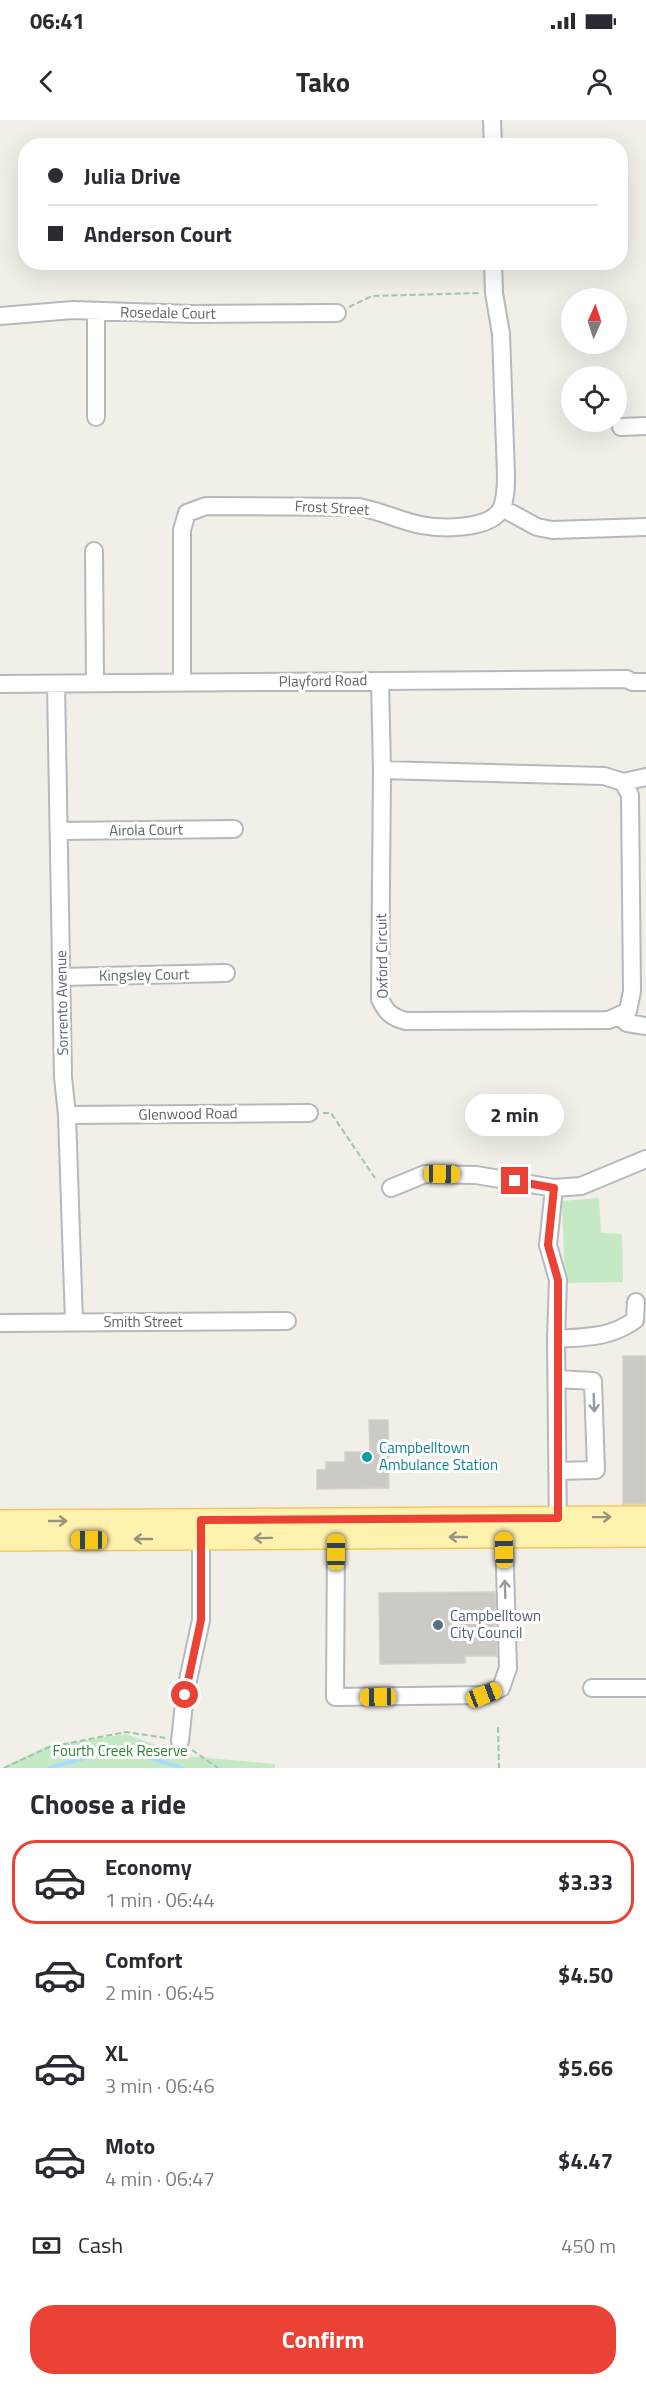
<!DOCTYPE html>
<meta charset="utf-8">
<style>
body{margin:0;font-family:"Titillium Web",sans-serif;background:#f7f7f7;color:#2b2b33;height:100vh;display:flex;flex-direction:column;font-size:22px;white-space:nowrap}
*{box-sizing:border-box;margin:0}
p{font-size:20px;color:#7c7c81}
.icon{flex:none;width:33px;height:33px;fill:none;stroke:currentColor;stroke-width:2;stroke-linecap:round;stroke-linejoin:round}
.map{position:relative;height:1648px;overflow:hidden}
.details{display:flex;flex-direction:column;background:#fff;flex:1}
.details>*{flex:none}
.banner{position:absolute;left:18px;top:18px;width:610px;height:132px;border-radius:24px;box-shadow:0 6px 24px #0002;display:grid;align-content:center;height:132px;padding:0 30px;background:#fff}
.needle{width:39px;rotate:3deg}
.tools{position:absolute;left:561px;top:168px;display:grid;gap:12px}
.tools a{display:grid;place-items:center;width:66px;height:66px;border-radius:50%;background:#fff;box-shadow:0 6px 24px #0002;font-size:30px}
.end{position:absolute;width:27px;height:27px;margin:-14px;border:8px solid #ea4335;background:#fff;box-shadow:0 0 0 3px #fff}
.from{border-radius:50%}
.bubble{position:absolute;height:42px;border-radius:21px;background:#fff;box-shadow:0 6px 24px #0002;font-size:20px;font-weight:700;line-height:42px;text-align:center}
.car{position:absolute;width:18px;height:36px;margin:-18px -9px;border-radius:8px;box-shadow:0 0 4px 2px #0007;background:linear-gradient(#f5c518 24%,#345 0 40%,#f5c518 0 76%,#345 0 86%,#f5c518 0)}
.banner b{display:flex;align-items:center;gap:21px;height:57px;font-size:22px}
.banner b+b{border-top:2px solid #e1e1e2}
.banner i{width:15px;height:15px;background:#2b2b33}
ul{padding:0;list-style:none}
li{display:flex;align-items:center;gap:18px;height:84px;margin:0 12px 9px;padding:0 18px;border:3px solid transparent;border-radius:24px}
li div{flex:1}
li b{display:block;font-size:22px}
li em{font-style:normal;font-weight:700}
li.selected{border-color:#ea4335}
li>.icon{width:54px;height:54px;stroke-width:1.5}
h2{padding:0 30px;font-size:27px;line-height:72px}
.pay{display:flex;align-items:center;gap:15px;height:66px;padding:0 30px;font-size:22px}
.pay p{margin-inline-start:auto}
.cta{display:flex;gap:12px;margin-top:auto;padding:12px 30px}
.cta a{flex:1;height:69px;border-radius:24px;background:#ea4335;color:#fff;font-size:24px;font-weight:700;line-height:69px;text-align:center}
.status{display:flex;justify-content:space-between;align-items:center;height:42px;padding:0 30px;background:#fff;direction:ltr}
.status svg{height:16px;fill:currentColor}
header{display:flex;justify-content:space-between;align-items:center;height:78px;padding:0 30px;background:#fff;font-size:27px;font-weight:700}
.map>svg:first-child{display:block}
.green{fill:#c5e8c5}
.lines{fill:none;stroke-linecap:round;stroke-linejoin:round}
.stream{stroke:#aadaff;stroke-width:4}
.building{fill:#cccac5;stroke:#d6d1c6;stroke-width:1.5}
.minor-casing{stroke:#b5b8bc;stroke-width:20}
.major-casing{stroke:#f2c960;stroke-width:24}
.path{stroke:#9cc7a9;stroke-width:2;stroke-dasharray:6 3;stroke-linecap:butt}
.minor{stroke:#fff;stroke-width:16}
.major{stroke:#fff2af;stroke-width:21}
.oneway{stroke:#979a9d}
.oneway2{stroke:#979581}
.route{stroke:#ea4335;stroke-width:8}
.culture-dot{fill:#0f9aa8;stroke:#fff;stroke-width:2}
.service-dot{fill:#5c6f8a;stroke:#fff;stroke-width:2}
.labels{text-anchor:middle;stroke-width:6;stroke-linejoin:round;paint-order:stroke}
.street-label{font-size:15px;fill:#5f6368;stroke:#fff}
.culture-label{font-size:15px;fill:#0d838f;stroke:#fff;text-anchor:start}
.service-label{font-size:15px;fill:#4e5e75;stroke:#fff;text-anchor:start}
.park-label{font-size:15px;fill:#348238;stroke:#fff}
</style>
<div class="status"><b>06:41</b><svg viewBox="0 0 49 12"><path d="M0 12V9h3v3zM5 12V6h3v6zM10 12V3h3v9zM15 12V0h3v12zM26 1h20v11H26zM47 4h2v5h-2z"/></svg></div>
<header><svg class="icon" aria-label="back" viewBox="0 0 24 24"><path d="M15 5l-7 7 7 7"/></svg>Tako<svg class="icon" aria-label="person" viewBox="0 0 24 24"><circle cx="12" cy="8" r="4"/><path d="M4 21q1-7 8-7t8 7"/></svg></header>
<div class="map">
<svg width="646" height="1648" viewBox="0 0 646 1648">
<rect width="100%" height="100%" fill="#f1efe8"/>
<path class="green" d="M599,1078L601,1113L622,1114L623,1162L565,1163L562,1081Z
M126,1614L186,1636L275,1644V1648H1L48,1626Z"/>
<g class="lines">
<path class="stream" d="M49,1648L119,1628L182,1648"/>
</g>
<path class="building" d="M623,1236H646V1384H623Z
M369,1300H388L389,1368L317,1369V1350H326V1342H345V1332H370Z
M495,1472L497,1536H465V1543L380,1544L379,1473Z"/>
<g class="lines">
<g class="minor-casing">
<path id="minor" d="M492,0L493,26
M0,196L73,190L191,194L337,193
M96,297V191
M621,307L646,306
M502,388L537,407L552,410L646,407
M94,431L95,563
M380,561L382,650L380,879C386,892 391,897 406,901L609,900L628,891L632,871L630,675L623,662L604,656L382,650
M182,563V410L187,393L206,386L359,387C381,391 400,401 421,405C442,409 493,410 502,387C506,377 506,366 506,355L501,214L494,173L493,142
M0,564L627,559L632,562H646
M56,564L63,957L67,995L74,1202
M623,662L646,657
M59,711L234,709
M61,857L226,853
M619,896L627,903L646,906
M67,995L309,993
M391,1068L425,1054L476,1055L554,1068L581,1066L646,1039
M554,1068L548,1125L558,1160L556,1219L558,1410
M0,1203L287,1201
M556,1219C586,1217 610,1218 635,1200L636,1182
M557,1259L593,1261L596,1350L557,1351
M336,1418L335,1577L484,1575L501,1568L508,1548L504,1416
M592,1568H646
M180,1621L185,1574L201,1500V1407"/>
</g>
<g class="major-casing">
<path id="major" d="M0,1401L646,1397
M0,1420L646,1416"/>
</g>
<path class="path" d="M349,187L372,176L479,173
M323,993H331L375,1058
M498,1607L499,1648
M192,1630L218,1648
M4,1648L49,1627L126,1612L166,1618"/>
<use href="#minor" class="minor"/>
<use href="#major" class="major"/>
</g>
<defs><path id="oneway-shaft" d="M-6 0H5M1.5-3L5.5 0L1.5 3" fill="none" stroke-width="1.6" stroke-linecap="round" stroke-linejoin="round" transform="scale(1.5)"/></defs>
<g class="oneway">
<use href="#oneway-shaft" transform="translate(594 1283) rotate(88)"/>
<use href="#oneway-shaft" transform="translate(505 1469) rotate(-92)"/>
</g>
<g class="oneway2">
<use href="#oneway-shaft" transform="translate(602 1397) rotate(-1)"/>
<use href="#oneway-shaft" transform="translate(58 1401)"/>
<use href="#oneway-shaft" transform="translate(458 1417) rotate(180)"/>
<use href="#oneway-shaft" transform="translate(263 1418) rotate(179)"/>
<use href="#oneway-shaft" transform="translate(143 1419) rotate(180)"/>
</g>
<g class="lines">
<path class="route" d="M185,1575L201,1500V1400L558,1398V1160L548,1125L554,1068L515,1061"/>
</g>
<circle class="culture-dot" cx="367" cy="1337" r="6"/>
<circle class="service-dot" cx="438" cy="1505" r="6"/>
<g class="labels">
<g class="street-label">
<text transform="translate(168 193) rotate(1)" y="5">Rosedale Court</text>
<text transform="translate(332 388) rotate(3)" y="5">Frost Street</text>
<text transform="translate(323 561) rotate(-1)" y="5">Playford Road</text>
<text transform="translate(146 710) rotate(-1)" y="5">Airola Court</text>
<text transform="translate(382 836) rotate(-91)" y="5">Oxford Circuit</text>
<text transform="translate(144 855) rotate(-1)" y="5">Kingsley Court</text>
<text transform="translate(62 883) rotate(-91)" y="5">Sorrento Avenue</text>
<text transform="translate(188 994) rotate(-1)" y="5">Glenwood Road</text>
<text x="143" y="1207">Smith Street</text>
</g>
<g class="culture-label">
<text x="379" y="1333">Campbelltown<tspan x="379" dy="17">Ambulance Station</tspan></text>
</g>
<g class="service-label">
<text x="450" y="1501">Campbelltown<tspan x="450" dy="17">City Council</tspan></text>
</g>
<g class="park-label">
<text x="120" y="1636">Fourth Creek Reserve</text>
</g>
</g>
</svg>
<div class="tools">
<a><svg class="needle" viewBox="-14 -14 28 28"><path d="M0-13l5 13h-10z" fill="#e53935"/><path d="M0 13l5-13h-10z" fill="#7c7c81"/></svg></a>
<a><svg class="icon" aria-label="locate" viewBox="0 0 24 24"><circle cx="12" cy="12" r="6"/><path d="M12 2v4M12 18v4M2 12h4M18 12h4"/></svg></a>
</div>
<i class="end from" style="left:185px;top:1575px"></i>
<i class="end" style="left:515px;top:1061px"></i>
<div class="bubble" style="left:465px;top:974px;width:99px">2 min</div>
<i class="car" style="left:442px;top:1054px;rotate:91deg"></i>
<i class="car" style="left:89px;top:1420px;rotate:270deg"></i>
<i class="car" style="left:504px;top:1430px;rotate:359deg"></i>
<i class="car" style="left:336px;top:1432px;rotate:0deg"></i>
<i class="car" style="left:484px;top:1575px;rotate:69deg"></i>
<i class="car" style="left:378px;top:1577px;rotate:269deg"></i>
<div class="banner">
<b><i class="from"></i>Julia Drive</b>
<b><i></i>Anderson Court</b>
</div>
</div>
<section class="details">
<h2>Choose a ride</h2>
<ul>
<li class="selected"><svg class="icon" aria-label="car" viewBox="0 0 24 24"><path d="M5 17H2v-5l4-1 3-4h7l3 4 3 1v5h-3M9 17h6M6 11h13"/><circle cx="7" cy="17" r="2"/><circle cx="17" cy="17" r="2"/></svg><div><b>Economy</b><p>1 min · 06:44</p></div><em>$3.33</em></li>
<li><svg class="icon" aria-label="car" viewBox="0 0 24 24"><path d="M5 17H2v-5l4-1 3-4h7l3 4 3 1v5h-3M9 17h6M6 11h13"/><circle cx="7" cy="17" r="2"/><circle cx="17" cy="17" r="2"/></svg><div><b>Comfort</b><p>2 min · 06:45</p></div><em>$4.50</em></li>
<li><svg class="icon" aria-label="car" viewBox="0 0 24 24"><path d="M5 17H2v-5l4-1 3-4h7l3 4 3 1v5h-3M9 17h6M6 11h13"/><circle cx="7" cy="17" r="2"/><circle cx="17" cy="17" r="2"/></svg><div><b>XL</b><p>3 min · 06:46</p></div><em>$5.66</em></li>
<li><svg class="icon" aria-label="car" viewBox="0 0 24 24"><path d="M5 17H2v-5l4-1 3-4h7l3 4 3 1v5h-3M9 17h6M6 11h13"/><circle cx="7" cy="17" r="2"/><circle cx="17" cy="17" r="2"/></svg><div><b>Moto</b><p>4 min · 06:47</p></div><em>$4.47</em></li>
</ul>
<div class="pay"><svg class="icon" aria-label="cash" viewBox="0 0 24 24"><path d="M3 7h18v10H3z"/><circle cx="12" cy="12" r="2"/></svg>Cash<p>450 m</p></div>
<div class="cta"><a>Confirm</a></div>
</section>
